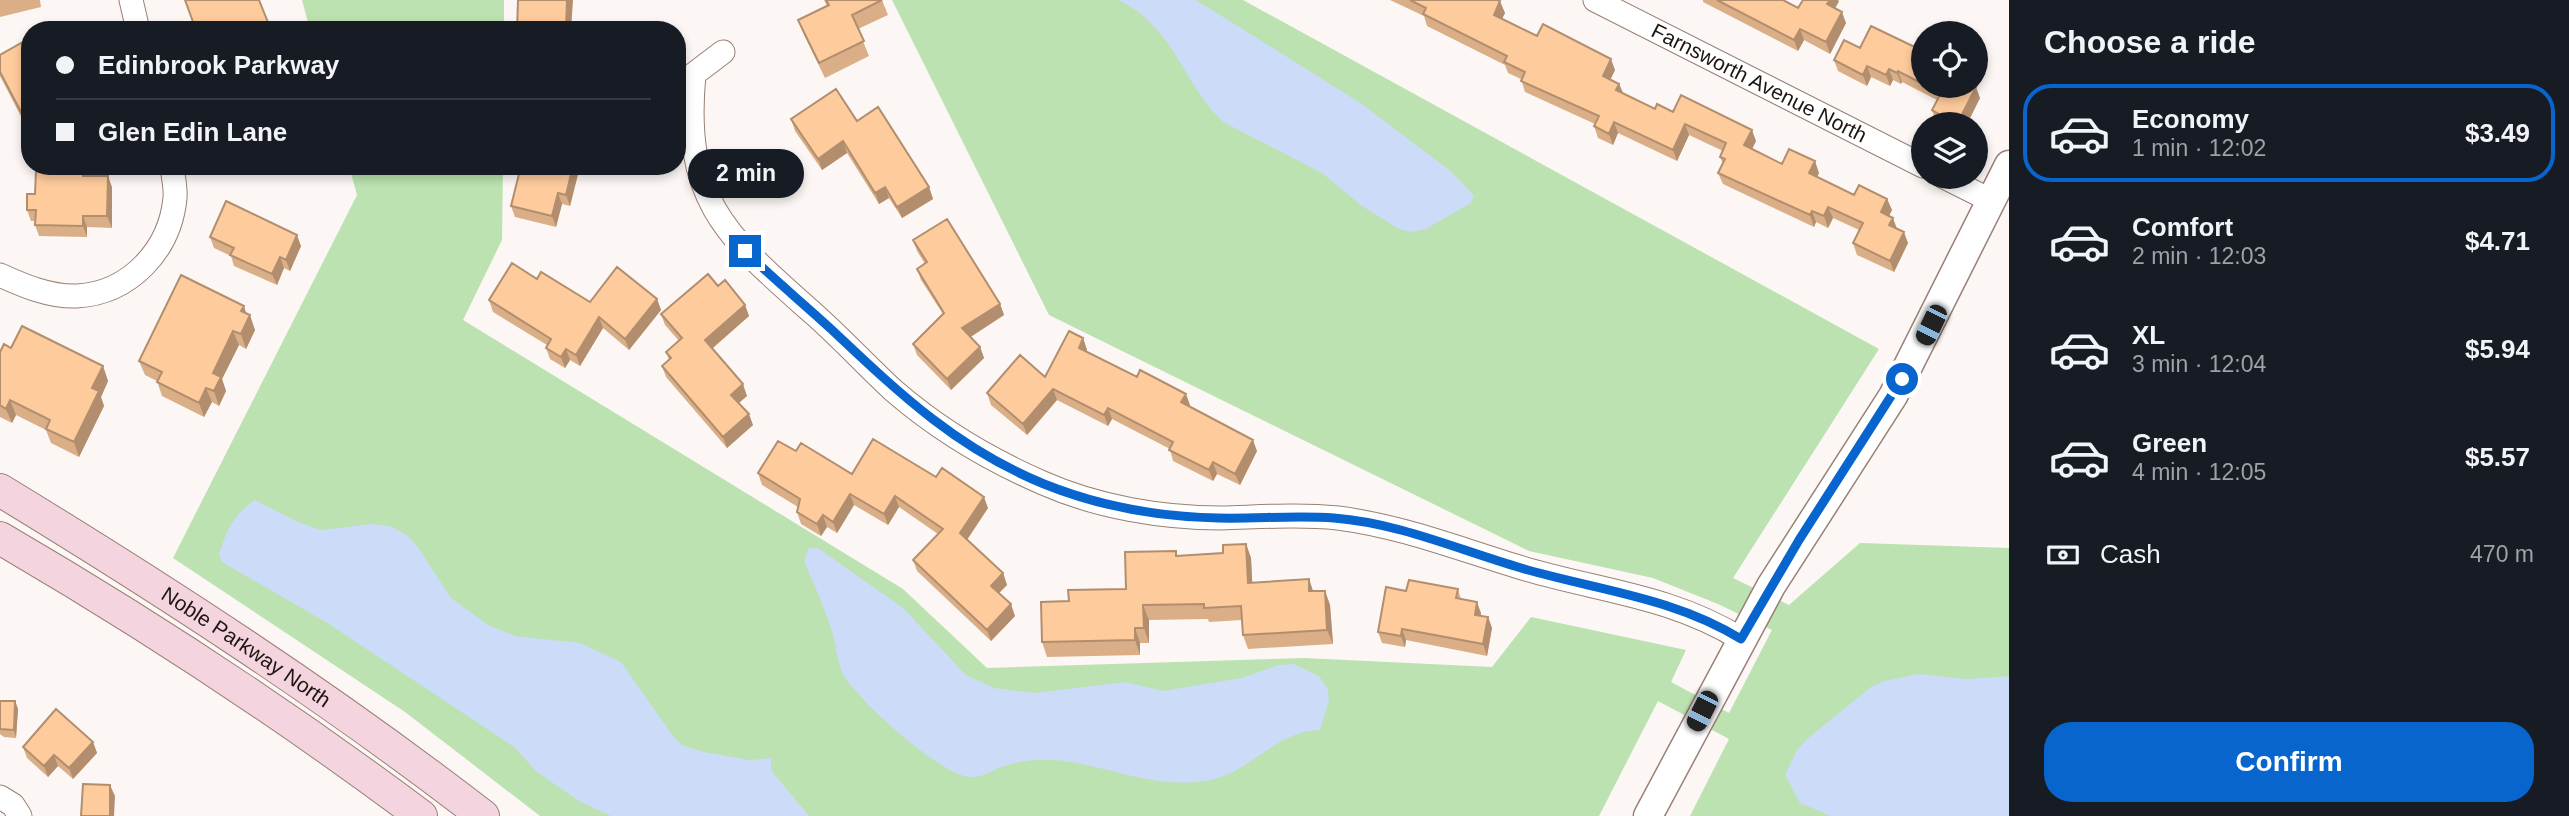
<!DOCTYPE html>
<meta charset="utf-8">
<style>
body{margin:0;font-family:Helvetica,sans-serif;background:#242831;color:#f1f3f6;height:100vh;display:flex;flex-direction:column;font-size:26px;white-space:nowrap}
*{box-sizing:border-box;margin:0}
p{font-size:23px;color:#9ea1a6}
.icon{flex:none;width:38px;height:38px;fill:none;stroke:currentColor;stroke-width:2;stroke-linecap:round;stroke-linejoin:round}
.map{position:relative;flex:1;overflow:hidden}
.side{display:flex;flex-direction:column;background:#171b24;width:560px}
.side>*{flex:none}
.guide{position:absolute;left:21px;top:21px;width:665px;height:154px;border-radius:28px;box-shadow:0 4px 10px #0003;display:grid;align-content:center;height:154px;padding:0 35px;background:#171b24}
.buttons{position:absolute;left:1911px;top:21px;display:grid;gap:14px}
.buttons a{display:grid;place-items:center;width:77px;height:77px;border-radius:50%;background:#171b24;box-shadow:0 4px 10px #0003;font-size:35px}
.end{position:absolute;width:32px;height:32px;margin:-16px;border:9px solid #0965ce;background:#fff;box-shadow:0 0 0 4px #fff}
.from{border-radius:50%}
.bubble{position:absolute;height:49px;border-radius:24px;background:#171b24;box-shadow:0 4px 10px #0003;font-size:23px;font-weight:700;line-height:49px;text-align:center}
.car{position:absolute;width:21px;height:42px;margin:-21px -10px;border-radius:9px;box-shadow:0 0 5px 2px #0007;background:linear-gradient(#222 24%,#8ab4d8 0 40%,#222 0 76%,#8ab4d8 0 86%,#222 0)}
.guide b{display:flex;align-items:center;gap:24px;height:66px;font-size:26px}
.guide b+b{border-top:2px solid #363941}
.guide i{width:18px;height:18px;background:#f1f3f6}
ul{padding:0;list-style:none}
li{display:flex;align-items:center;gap:21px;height:98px;margin:0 14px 10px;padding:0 21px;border:4px solid transparent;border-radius:28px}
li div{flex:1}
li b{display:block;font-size:26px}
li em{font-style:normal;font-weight:700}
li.current{border-color:#0965ce}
li>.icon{width:63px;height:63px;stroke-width:1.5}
h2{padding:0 35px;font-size:32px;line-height:84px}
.pay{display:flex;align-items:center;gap:18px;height:77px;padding:0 35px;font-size:26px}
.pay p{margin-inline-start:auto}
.primary-button{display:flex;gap:14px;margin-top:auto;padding:14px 35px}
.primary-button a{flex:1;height:80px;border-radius:28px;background:#0965ce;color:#fff;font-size:28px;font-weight:700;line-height:80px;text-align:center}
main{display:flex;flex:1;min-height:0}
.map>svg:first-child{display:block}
.green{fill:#bbe2b0}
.water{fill:#ccdbf7}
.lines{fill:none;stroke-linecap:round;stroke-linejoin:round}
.minor-casing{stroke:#998074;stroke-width:25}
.tertiary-casing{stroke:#998074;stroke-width:31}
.secondary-casing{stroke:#998074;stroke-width:34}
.minor{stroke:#fff;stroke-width:23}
.tertiary{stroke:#fff;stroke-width:28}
.secondary{stroke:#f4d4de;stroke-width:32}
.wall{fill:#daaf87}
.shaded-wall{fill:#b28e6e}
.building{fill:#fecb9d;stroke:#b28e6e;stroke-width:2}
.route{stroke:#0965ce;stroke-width:9}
.labels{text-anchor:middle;stroke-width:5;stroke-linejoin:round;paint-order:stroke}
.street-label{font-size:21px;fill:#1f1611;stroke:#fcf7f4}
</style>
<main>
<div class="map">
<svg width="2009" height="816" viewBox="0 0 2009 816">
<rect width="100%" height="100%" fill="#fcf7f4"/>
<path class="green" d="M302,0H504V30H310Z
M892,0H1243L1879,349L1733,578L1789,605L1860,543L2009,548V816H1690L1729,739L1658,701L1599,816H540L405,712L173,558L357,195L349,166H503L502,240L463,320L903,589L987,668L1304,658L1492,667L1531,617L1686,650L1671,682L1729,713L1772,630L1718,604L1653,578L1529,551L1049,315Z"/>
<path class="water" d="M1118,0H1196L1362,104L1453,173L1474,196L1471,203L1426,229L1411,232L1399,229L1362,206L1322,173L1225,123C1184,88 1175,26 1118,0Z
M255,500L298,522L321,530L371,524L390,526L407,535L418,547L451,598L488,625L515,636L580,643L621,662L673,736L682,745L704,752L749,760L771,758V769L774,774L809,816H611L579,801L537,772L514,747L329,624L222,562L219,555C226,530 234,514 255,500Z
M809,548H818L903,608L966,675L994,688L1034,693L1125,682L1163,691L1241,678L1279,665L1294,664L1319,676L1328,689L1329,701L1320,730C1277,730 1250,773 1210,780C1158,790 1114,768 1064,761C1042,758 1022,760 1001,767C992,771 981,778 971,777C942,777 859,701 844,676C837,663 837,649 833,635C826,610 814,585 804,561Z
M1918,674L1967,679L2009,676V816H1831L1800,803L1785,775L1797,750L1808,738L1871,687L1884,681Z"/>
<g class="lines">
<g class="minor-casing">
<g id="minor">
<path d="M131,0L138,30"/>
<path id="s1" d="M1595,0L1923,166"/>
<path d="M723,52L694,74C682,201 726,236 814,314C842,339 867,366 894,391C938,429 990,460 1043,483C1097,507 1162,518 1221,518C1260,517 1298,514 1338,518C1401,526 1459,549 1519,567C1597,591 1670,595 1741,639"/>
<path d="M1944,177L1992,201"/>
<path d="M0,275C24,286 50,297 77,296C130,293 170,250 175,198C176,188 173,177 172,166"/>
<path d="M0,797L13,805L20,816"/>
</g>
</g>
<g class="tertiary-casing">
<path id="tertiary" d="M1648,816L1771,586L1893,396L2009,165"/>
</g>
<g class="secondary-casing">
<g id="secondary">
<path id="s2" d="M0,490C166,591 329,697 483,816"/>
<path d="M0,538C146,623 286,715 421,816"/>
</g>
</g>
<use href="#minor" class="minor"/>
<use href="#tertiary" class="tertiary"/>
<use href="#secondary" class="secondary"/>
</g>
<path class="wall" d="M0,0H40L41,7L0,17Z
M259,0L271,30H196Z
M824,0H882L888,15L858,29L869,56L825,78L804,35L798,20L827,6Z
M1390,0H1497L1505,13L1502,19L1537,36L1615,70L1610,79L1619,84L1623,93L1655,109L1673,112L1756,141L1752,149L1782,164L1819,173L1817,177L1854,195L1887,199L1892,210L1888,216L1908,243L1894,272L1857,255L1853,243L1859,230L1833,218L1828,228L1816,222L1814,227L1723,184L1718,173L1723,164L1720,157L1723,151L1689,135L1677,161L1618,133L1613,145L1598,138L1594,126L1595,124L1525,92L1521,79L1508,73L1505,65L1427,26L1424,16Z
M1703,0H1783L1798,8L1839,1L1835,8L1846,23L1830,54L1804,40L1798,51L1703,2Z
M30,38V134L0,76V55Z
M1860,48L1923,51V86H1974L1980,98L1967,124H1941L1936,122L1932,110L1937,100L1902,82L1901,84L1893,80L1890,86L1871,77L1867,86L1838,71L1834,60Z
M791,119L857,121L929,187L933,199L902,218L889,198L879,204L847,153L822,170L795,131Z
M580,166L570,206L562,204L556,227L515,217L511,206Z
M85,176L112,187V228L87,227V237L39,236L35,225V221H31L27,210L35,194Z
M210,237L301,246L290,271L284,268L277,285L234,266L231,256L214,248Z
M913,240L1000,304L1004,315L970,337L980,347L984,358L951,390L917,355L913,344L943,314L921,280L917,269L925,264L917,251Z
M537,279L590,302L657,299L661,310L629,350L603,328L580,366L570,360L565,368L550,359L546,348L547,345L493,312L489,300Z
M718,286L745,305L749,316L712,349L747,396L739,403L753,425L727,448L666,377L662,366L669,360L666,352L679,341L665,325L661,314Z
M247,314L255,330L246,349L239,345L222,379L226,391L219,406L212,402L204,417L162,396L157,381L145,375L139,361Z
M1083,338L1087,350L1086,351L1190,405L1189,406L1257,451L1240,485L1217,474L1213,481L1173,461L1170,449L1112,419L1108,426L1057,400L1027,435L991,405L987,393L1045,377Z
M11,348L103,366L108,381L101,397L104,406L79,457L51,443L46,430L16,415L12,423L0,417V352Z
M796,451L852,474L936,477L988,508L967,540L1003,573L1007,585L999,593L1015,616L991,641L917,571L913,560L938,534L899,507L888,525L854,505L837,533L827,527L821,536L801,524L797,512L798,507L762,485L758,473Z
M1246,544L1251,558L1252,583L1309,579L1313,591H1325L1330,605L1333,644L1248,649L1243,635L1242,620L1209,622L1208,619L1149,620V643H1140V655L1047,657L1042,642L1069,601L1126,589L1178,556L1223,553Z
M1458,589L1461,599L1481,613V616L1488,617L1492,628L1487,656L1406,640L1405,647L1382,643L1378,632L1406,591Z
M0,701H15L18,709L16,738L4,737L0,734Z
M93,742L97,753L73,779L58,766L48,777L27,758L23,747Z"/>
<path class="shaded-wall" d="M567,0H573L571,30H566Z
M1830,0H1838L1839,1L1831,16L1827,4Z
M1500,1L1505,13L1498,26L1494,15Z
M1842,12L1846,23L1830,54L1826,42Z
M1800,29L1804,40L1798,51L1794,40Z
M1611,59L1615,70L1607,87L1603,76Z
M1867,66L1871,77L1867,86L1863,75Z
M1889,69L1893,80L1890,86L1886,75Z
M1898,71L1902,82L1901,84L1897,73Z
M1619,84L1624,95L1616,90Z
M1976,87L1980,98L1967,124H1957Z
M1614,122L1618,133L1613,145L1609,134Z
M1685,124L1689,135L1677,161L1673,150Z
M1752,130L1756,141L1748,157L1744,145Z
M843,141L847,153L822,170L818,159Z
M1815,161L1819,173L1813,185L1809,173Z
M573,166H580L570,206L566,195Z
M108,176L112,187V228L107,216Z
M885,187L889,198L879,204L875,193Z
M929,187L933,199L902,218L897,207Z
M558,193L562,204L556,227L552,216Z
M1887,199L1892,210L1885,224L1881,212Z
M1828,207L1833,218L1828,228L1824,216Z
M1812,211L1816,222L1814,227L1810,215Z
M83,216L87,227V237L83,226Z
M1893,218L1897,229L1889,225Z
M1904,232L1908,243L1894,272L1890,261Z
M297,235L301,246L290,271L286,260Z
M280,257L284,268L277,285L272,274Z
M657,299L661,310L629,350L625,339Z
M1000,304L1004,315L966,340L962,328Z
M745,305L749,316L709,351L705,340Z
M244,306L248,319L250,315L255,330L246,349L241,334V311Z
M599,317L603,328L580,366L576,355Z
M233,331L239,345L222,379L226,391L219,406L214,391L213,373Z
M1083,338L1087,350L1083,359L1079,348Z
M980,347L984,358L951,390L947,379Z
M566,349L570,360L565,368L561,357Z
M103,366L108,381L101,397L104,406L79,457L74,442L92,388Z
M743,384L747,396L735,406L731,395Z
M206,388L212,402L204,417L199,403Z
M1053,389L1057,400L1027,435L1023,424Z
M1186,394L1190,405L1185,414L1181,402Z
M10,400L16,415L12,423L6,409Z
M1108,408L1112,419L1108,426L1104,415Z
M749,414L753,425L727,448L723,437Z
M1253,440L1257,451L1240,485L1235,474Z
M1213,462L1217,474L1213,481L1209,470Z
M850,494L854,505L837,533L833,522Z
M895,496L899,507L888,525L884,514Z
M984,497L988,508L964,544L960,533Z
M823,515L827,527L821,536L817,524Z
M1246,544L1251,558L1253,597L1248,583Z
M1003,573L1007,585L995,597L991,586Z
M1309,579L1314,594L1309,591Z
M1325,591L1330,605L1333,644L1327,630Z
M1477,602L1481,613L1479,626L1475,615Z
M1011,604L1015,616L991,641L987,630Z
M1143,605L1149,620V643L1144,628Z
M1488,617L1492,628L1487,656L1483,644Z
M1135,628L1140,643V655L1135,640Z
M1402,629L1406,640L1405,647L1401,636Z
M15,701L18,709L16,738L14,730Z
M93,742L97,753L73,779L69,768Z
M54,755L58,766L48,777L44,766Z
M110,785L115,796L114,816H110Z"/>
<path class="building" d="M185,0H259L269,25L258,30H196Z
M518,0H567L566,30H517Z
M826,0H882L852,15L864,41L819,63L798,20L829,5Z
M1410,0H1497L1500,1L1494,15L1537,36L1543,24L1611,59L1603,76L1619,84L1616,90L1655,109L1657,104L1673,112L1681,95L1752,130L1744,145L1782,164L1789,149L1815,161L1809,173L1854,195L1859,185L1887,199L1881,212L1893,218L1889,225L1904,232L1890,261L1853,243L1863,223L1828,207L1824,216L1812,211L1810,215L1718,173L1725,159L1720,157L1726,143L1685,124L1673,150L1614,122L1609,134L1594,126L1599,116L1521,81L1525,72L1504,62L1507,56L1423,14L1426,8Z
M1717,0H1783L1798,8L1803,0H1830L1827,4L1842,12L1826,42L1800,29L1794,40Z
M1871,26L1923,51V84L1898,71L1897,73L1889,69L1886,75L1867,66L1863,75L1834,60L1844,40L1860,48Z
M30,38V129L0,72V55Z
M1927,86H1974L1976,87L1957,124L1932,110L1941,93Z
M836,89L857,121L878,107L929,187L897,207L885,187L875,193L843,141L818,159L791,119Z
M521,166H573L566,195L558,193L552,216L511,206Z
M36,170L83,171V176H108L107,216H83V226L35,225L36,210H27V194H35Z
M226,201L297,235L286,260L280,257L272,274L230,255L234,248L210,237Z
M947,219L1000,304L962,328L980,347L947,379L913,344L944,313L917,269L927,262L913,240Z
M512,263L537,279L541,272L590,302L617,267L657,299L625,339L599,317L576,355L566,349L561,357L546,348L551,339L489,300Z
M708,274L718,286L725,280L745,305L705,340L743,384L731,395L749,414L723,437L662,366L671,358L666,352L682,338L661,314Z
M181,275L244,306L241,311L250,315L241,334L233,331L213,373L221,377L214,391L206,388L199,403L157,382L162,372L139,361Z
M22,326L103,366L92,388L99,391L74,442L46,429L50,420L10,400L6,409L0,405V352L4,344L11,348Z
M1069,331L1083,338L1079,348L1137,377L1140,370L1186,394L1181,402L1253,440L1235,474L1213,462L1209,470L1169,450L1173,442L1108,408L1104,415L1053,389L1023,424L987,393L1020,355L1045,377Z
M873,439L936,477L942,468L984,497L960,533L1003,573L991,586L1011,604L987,630L913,560L943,529L895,496L884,514L850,494L833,522L823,515L817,524L797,512L800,499L758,473L778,441L796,451L801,443L852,474Z
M1246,544L1248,583L1309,579V591H1325L1327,630L1243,635L1241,606L1204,608V604L1143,605L1144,628H1135V640L1042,642L1041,602L1069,601L1068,590L1126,589L1125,552L1176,551V556L1223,553V545Z
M1409,580L1458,589L1456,598L1477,602L1475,615L1488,617L1483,644L1402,629L1401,636L1378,632L1386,587L1406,591Z
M0,701H15L14,730L0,729Z
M56,709L93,742L69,768L54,755L44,766L23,747Z
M83,784L110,785V816H81Z"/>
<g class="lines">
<path class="route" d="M745,251C772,278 803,303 831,329C899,393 956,448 1044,484C1099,506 1159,517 1218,518C1257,519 1295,515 1334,518C1399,523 1459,550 1521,568C1596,590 1673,597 1741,639L1799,540L1902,379"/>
</g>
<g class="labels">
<g class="street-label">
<text dy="7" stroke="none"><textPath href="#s1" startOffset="184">Farnsworth Avenue North</textPath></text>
<text dy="7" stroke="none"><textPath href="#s2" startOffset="292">Noble Parkway North</textPath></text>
</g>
</g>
</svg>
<div class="buttons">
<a><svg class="icon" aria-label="locate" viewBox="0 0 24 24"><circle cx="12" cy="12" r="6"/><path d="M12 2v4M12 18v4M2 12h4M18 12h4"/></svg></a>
<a><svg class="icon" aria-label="layers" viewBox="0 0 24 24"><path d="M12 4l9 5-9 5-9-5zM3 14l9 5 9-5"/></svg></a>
</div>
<i class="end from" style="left:1902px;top:379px"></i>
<i class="end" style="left:745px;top:251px"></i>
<div class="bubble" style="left:688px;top:149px;width:116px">2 min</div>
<i class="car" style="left:1931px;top:325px;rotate:206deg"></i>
<i class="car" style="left:1702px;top:711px;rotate:207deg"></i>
<div class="guide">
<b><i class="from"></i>Edinbrook Parkway</b>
<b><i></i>Glen Edin Lane</b>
</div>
</div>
<section class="side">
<h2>Choose a ride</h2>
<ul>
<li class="current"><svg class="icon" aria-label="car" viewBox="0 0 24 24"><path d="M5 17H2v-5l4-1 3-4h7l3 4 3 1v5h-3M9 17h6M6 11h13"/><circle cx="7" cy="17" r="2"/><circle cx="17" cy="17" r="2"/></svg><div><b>Economy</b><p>1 min · 12:02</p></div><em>$3.49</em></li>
<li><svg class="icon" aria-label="car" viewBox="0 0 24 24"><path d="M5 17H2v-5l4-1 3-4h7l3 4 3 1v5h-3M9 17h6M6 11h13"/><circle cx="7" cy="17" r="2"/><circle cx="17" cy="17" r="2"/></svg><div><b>Comfort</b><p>2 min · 12:03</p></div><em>$4.71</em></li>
<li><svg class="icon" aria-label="car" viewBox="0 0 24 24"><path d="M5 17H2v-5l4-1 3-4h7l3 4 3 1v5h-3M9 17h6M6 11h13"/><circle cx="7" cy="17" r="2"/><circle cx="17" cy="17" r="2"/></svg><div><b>XL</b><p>3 min · 12:04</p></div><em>$5.94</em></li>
<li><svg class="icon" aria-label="car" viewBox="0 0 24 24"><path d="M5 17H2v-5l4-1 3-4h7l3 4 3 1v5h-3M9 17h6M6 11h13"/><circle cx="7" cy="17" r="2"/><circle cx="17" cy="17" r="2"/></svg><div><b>Green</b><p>4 min · 12:05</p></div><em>$5.57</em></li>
</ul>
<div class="pay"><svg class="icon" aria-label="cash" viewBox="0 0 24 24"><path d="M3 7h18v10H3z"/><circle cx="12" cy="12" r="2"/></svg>Cash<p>470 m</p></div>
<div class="primary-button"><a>Confirm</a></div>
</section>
</main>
